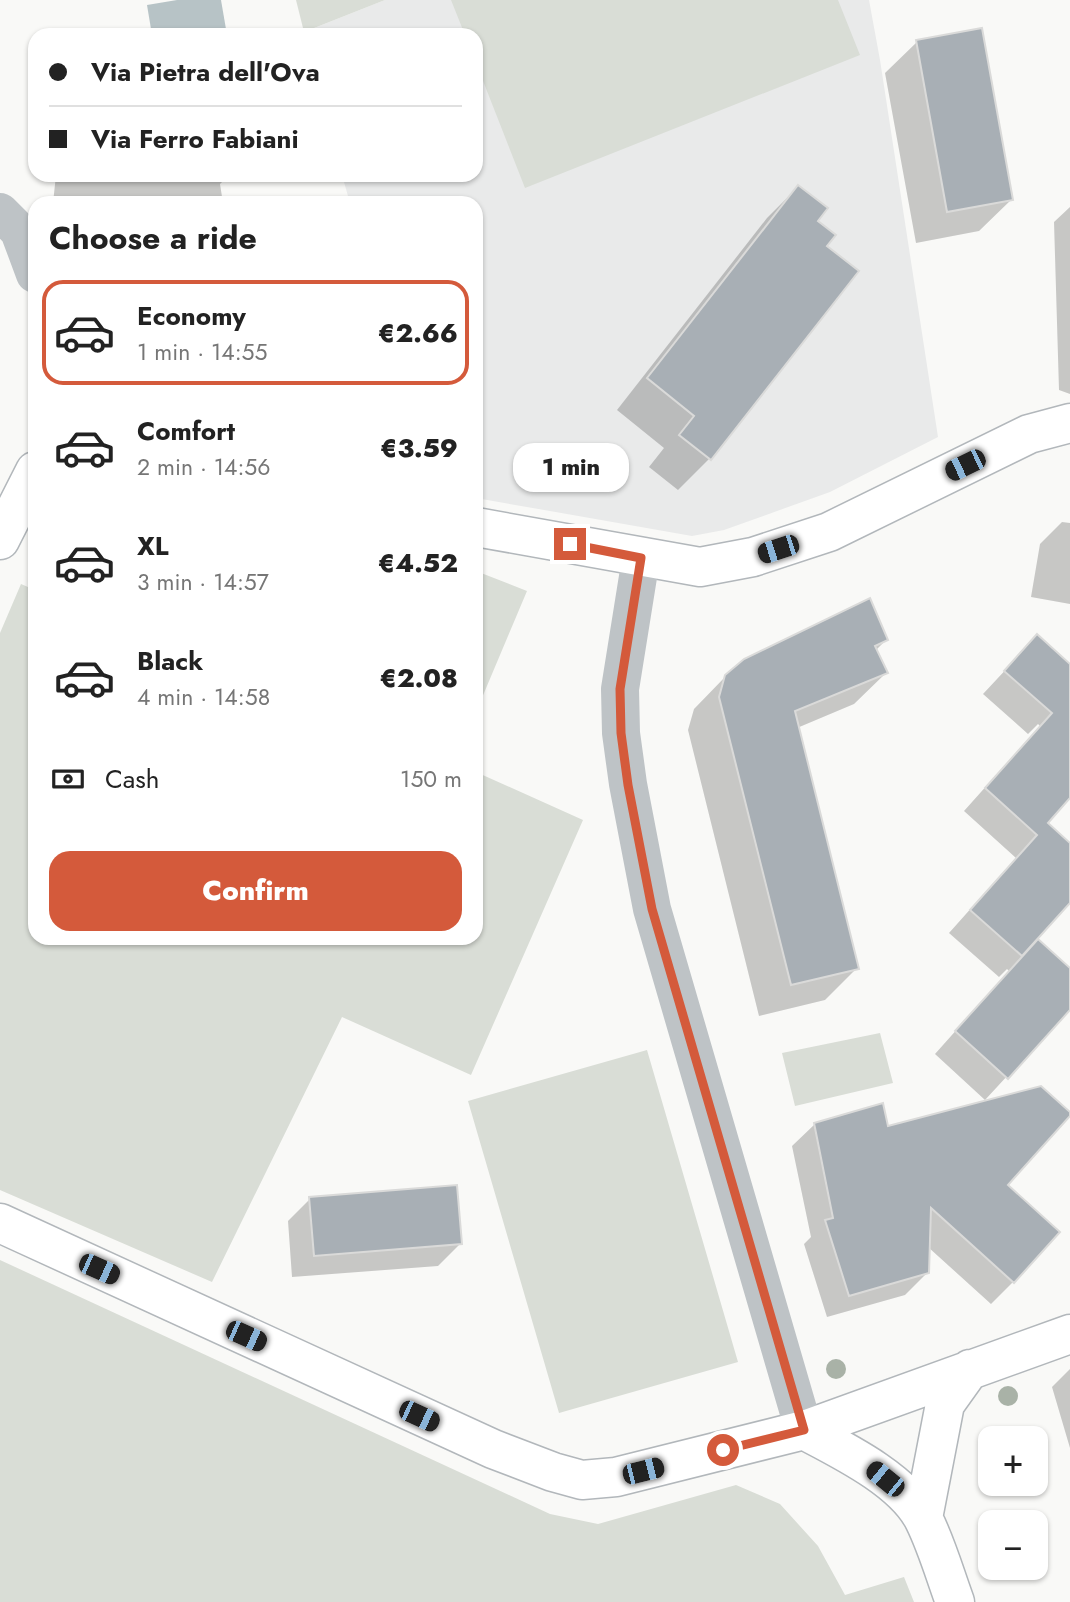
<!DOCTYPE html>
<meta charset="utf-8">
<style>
body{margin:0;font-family:Jost,sans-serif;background:#f6f6f6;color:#222;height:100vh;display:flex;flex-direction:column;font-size:26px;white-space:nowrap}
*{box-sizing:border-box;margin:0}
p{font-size:23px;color:#767676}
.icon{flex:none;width:38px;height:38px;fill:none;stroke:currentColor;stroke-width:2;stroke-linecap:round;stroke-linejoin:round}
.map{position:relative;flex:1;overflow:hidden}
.details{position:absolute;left:28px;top:196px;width:455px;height:749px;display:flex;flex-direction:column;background:#fff;border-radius:21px;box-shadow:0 2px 5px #0004}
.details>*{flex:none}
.guide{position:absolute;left:28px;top:28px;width:455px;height:154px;border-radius:21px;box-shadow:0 2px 5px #0004;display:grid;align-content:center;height:154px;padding:0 21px;background:#fff}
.buttons{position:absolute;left:978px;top:1426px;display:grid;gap:14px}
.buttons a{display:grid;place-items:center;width:70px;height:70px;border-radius:14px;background:#fff;box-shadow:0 2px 5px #0004;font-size:35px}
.end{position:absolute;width:32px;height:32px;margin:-16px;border:9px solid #d45a3b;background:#fff;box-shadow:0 0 0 4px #fff}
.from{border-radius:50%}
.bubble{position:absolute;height:49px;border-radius:21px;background:#fff;box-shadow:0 2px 5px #0004;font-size:23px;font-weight:800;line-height:49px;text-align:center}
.car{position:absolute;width:21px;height:42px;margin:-21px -10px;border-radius:9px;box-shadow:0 0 5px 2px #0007;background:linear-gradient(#222 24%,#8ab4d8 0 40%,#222 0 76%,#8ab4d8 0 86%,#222 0)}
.guide b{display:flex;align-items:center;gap:24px;height:66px;font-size:26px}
.guide b+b{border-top:2px solid #e0e0e0}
.guide i{width:18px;height:18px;background:#222}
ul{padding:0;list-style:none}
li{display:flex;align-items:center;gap:21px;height:105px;margin:0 14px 10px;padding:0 7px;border:4px solid transparent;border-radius:21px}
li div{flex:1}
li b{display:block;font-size:26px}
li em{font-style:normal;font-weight:800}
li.active{border-color:#d45a3b}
li>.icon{width:63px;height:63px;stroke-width:1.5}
h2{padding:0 21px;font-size:32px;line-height:84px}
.pay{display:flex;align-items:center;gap:18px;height:77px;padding:0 21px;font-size:26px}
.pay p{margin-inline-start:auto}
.primary-button{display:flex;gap:14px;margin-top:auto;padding:14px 21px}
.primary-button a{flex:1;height:80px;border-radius:21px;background:#d45a3b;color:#fff;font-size:28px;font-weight:800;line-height:80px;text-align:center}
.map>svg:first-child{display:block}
.built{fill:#e9eaea}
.green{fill:#d9ddd6}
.water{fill:#b7c3c6}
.shadow{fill:#0003}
.building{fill:#a8afb5;stroke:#dadad9;stroke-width:2}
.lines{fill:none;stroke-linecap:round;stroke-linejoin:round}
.major-casing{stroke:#b2b7bb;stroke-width:41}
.minor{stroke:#bec3c6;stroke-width:38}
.major{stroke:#fff;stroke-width:38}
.tree{fill:#a9b2a7}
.route{stroke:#d45a3b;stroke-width:9}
</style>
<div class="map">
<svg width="1070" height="1602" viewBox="0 0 1070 1602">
<rect width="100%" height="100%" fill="#f9f9f7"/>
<path class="built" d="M385,0H869L880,60L938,437L830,492L724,530L692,536L476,498V203H350L342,175H476V35H304V32Z"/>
<path class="green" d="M296,0H385L304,32Z
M451,0H838L860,55L525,188L476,63V35H465Z
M476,571L527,591L476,712Z
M21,584L35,590V938H476V772L583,820L471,1075L342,1017L212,1282L0,1190V633Z
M880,1033L893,1083L795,1106L782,1053Z
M647,1050L738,1362L559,1413L468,1101Z
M0,1260L550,1514L598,1524L736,1485L780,1504L818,1546L845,1595L904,1577L914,1602H0Z"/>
<path class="water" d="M177,0H221L227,35H152L147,5Z"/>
<path class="shadow" d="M917,42L1011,200L979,231L916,243L885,73Z
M56,175H229L220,184L223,203H53Z
M798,187L816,221L710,458L678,490L649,467L664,448L617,410L767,218Z
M1070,207V394L1059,390L1054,222Z
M1062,522L1070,523V604L1031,597L1040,544Z
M1037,636L1070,666V795L1046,823L1070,845V901L1028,948L1070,970V1008L985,1100L935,1054L1009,971L1007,969L999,977L949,933L1016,858L964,811L1040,726L1038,724L1028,734L983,694Z
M886,640L875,651L886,673L854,704L797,728L857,968L825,1000L759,1016L688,730L694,709L726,676Z
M815,1124L886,1128L1005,1185L1013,1282L991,1304L928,1247L927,1273L905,1295L827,1317L804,1244L811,1237L792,1146Z
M310,1199L460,1244L438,1266L292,1277L288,1221Z
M1070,1369V1448L1052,1387Z"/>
<path class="building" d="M982,28L1013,200L947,212L916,40Z
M798,185L828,208L818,221L836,235L827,246L859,271L711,460L679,435L694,416L647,378Z
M870,598L888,640L875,646L888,673L795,711L859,969L791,985L719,697L725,675L744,659Z
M1037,634L1070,664V798L1048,823L1070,843V903L1022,956L970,910L1037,835L985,788L1052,713L1004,671Z
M1038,939L1070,968V1010L1008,1079L955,1031Z
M1041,1086L1070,1112V1116L1008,1185L1060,1232L1014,1283L931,1208L929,1273L849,1296L825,1220L833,1218L814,1123L883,1103L888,1126Z
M457,1185L462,1244L314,1256L309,1197Z"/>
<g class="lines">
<g class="major-casing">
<path id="major" d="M476,527L700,567L753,557L829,532L1029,434L1070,423
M0,540L35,471
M0,1223L493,1449L553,1472L582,1480L616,1477L804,1430L1070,1334
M804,1430C842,1450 904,1480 924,1520C937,1546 945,1575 955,1602
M923,1518L945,1404L970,1369"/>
</g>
<path class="minor" d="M0,212L19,231L35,274
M641,558L620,689L621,733L628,784L652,909L804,1430"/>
<use href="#major" class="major"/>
</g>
<g class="tree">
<circle cx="836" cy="1369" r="10"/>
<circle cx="1008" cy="1396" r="10"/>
</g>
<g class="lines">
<path class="route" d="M570,544L641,558L620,689L621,733L628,785L652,909L804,1430L723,1450"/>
</g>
</svg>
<div class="buttons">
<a>+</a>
<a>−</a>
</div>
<i class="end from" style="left:723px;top:1450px"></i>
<i class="end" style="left:570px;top:544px"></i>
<div class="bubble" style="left:513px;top:443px;width:116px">1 min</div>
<i class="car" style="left:965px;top:465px;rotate:244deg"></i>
<i class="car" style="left:778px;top:549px;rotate:252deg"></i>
<i class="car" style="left:99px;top:1269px;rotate:114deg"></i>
<i class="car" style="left:246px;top:1336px;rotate:114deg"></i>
<i class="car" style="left:419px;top:1416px;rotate:115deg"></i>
<i class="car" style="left:643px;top:1471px;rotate:76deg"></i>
<i class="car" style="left:885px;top:1479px;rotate:309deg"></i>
<div class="guide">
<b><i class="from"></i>Via Pietra dell'Ova</b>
<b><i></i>Via Ferro Fabiani</b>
</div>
<section class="details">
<h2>Choose a ride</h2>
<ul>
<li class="active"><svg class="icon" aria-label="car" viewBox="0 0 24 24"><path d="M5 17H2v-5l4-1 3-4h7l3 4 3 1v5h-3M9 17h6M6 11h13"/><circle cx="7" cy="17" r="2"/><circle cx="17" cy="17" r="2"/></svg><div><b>Economy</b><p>1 min · 14:55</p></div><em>€2.66</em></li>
<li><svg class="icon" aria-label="car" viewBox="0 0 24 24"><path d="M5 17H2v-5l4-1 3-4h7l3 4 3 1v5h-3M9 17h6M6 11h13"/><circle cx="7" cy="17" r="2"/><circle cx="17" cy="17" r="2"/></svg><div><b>Comfort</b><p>2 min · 14:56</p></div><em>€3.59</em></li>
<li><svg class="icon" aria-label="car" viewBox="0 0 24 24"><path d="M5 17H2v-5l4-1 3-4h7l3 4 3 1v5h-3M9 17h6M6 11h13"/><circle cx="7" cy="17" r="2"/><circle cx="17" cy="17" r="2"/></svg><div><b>XL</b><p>3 min · 14:57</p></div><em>€4.52</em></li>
<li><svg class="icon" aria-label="car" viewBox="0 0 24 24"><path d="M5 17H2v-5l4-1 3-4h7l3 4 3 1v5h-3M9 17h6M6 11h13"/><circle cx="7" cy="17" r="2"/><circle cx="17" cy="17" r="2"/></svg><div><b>Black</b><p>4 min · 14:58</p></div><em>€2.08</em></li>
</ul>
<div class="pay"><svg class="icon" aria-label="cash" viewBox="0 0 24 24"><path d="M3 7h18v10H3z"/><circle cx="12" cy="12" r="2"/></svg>Cash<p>150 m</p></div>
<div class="primary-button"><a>Confirm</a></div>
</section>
</div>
